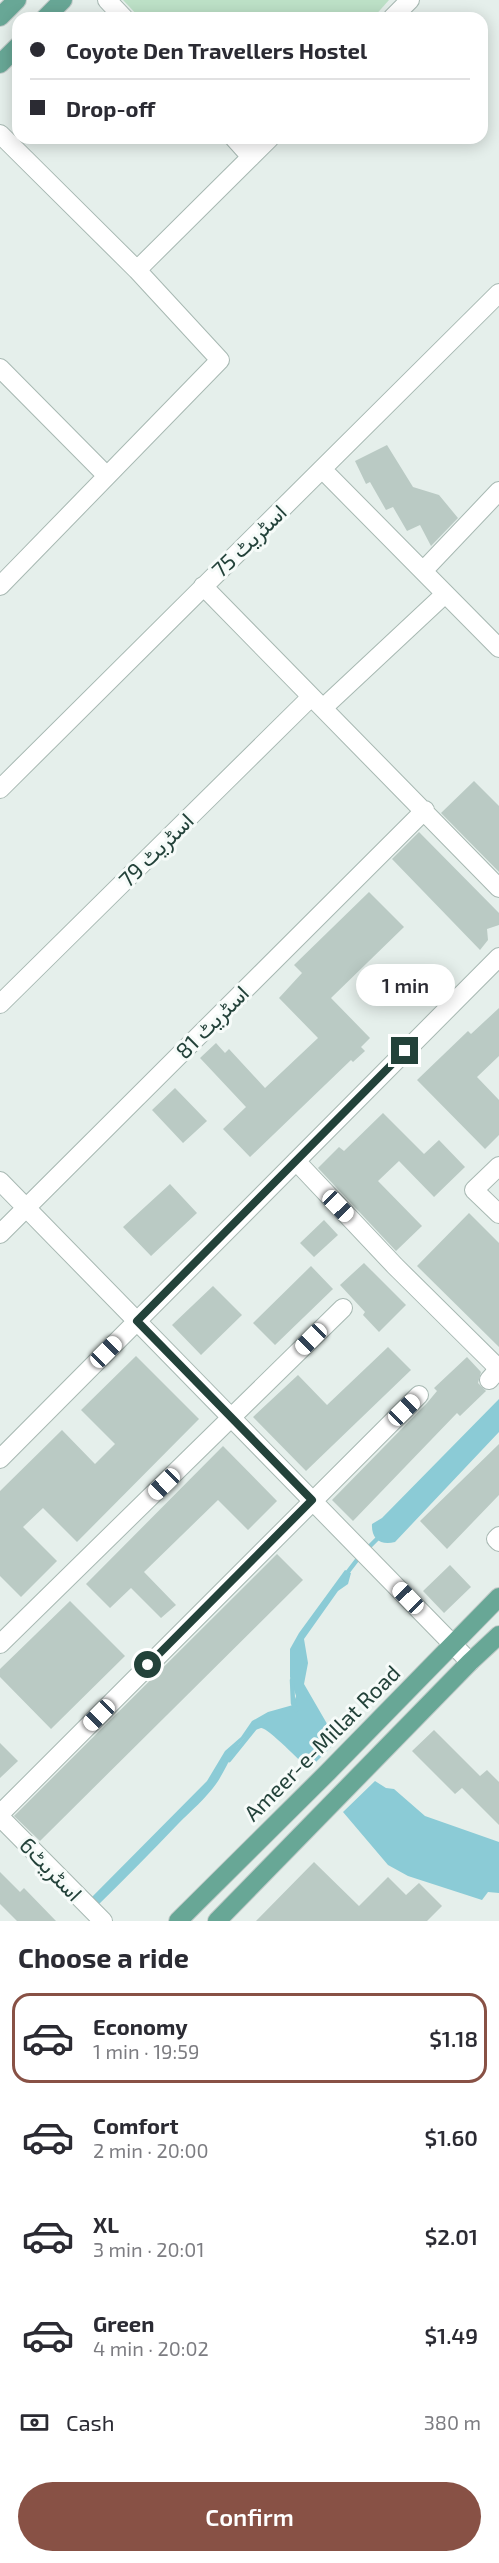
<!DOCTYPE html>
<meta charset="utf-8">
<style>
body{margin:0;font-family:"Exo 2",Vazirmatn,sans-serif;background:#f7f7f7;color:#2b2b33;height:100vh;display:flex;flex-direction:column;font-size:22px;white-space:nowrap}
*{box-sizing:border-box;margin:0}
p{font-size:20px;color:#7c7c81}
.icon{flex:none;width:33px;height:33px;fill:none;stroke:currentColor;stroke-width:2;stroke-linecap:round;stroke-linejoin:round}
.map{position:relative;height:1921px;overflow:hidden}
.sheet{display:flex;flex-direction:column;background:#fff;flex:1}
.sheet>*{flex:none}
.hud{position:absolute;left:12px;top:12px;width:476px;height:132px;border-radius:18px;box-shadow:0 3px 15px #0003;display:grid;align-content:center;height:132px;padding:0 18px;background:#fff}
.end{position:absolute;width:27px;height:27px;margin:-14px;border:8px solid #23423a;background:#fff;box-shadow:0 0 0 3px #fff}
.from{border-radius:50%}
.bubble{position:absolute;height:42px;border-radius:21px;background:#fff;box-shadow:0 3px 15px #0003;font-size:20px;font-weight:600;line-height:42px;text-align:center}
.car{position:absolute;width:18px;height:36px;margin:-18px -9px;border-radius:8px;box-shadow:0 0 4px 2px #0007;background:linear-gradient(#fff 24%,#345 0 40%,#fff 0 76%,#345 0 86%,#fff 0)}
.hud b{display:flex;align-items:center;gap:21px;height:57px;font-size:22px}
.hud b+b{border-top:2px solid #e1e1e2}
.hud i{width:15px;height:15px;background:#2b2b33}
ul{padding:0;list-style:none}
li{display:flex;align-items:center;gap:18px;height:90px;margin:0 12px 9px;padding:0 6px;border:3px solid transparent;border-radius:18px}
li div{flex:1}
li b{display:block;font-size:22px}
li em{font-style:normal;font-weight:600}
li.selected{border-color:#885145}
li>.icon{width:54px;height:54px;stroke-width:1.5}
h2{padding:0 18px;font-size:27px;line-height:72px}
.pay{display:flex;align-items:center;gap:15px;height:66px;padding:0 18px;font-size:22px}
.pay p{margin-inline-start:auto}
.primary-button{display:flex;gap:12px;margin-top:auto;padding:12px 18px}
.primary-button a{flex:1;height:69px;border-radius:36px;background:#885145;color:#fff;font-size:24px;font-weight:600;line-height:69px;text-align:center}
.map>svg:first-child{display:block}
.green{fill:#bde1c7}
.water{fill:#8bcbd6}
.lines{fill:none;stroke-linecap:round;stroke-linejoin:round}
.stream{stroke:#8bcbd6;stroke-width:4.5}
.building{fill:#bacac4}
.minor-casing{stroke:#a7b8b2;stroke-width:20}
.major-casing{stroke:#c1cac8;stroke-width:20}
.minor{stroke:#fff;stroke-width:18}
.major{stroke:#68a796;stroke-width:18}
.route{stroke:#23423a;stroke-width:8}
.labels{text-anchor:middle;stroke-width:6;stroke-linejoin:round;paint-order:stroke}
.street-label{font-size:22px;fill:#23423a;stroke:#f6fbf9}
</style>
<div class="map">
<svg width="499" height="1921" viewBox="0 0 499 1921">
<rect width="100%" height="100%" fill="#e5efeb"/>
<path class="green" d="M123,0H389L373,18H140Z"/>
<path class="water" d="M499,1399V1432L395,1542C381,1546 371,1539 372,1524L382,1518Z
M345,1570L351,1573L348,1584L338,1591L304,1639L308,1663L304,1684L337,1741L309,1769C302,1763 266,1726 261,1728C236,1735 230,1765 216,1784C206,1798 191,1811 178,1824C151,1852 123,1881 94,1909L87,1902L207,1781L225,1751L241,1737L252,1721L268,1712L293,1705L296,1696L290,1677V1649L299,1633Z
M375,1781L386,1788L394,1789L425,1816L499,1842V1893L488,1892L482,1900L408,1876L388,1865L343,1812Z"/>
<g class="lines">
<path class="stream" d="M366,1550L379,1537
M347,1573L360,1556
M292,1680L293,1703L296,1710
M229,1760L254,1729"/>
</g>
<path class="building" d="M387,445L413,487L439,495L458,518L431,546L420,525L407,531L393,507L386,510L370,482L366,484L355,461Z
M474,781L499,806V872L441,813Z
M419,832L499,913V925L487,929L488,940L480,950L392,859Z
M369,892L404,927L331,998L370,1038L361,1047L365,1051L353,1062L351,1060L250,1157L223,1129L246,1107L200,1058L216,1043L225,1053L229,1049L265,1088L318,1038L279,998L302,973L294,965Z
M499,1008V1056L477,1077L499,1100V1135L485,1149L417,1080L468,1031L471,1034Z
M175,1088L207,1121L183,1143L152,1110Z
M383,1113L424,1154L439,1140L465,1167L434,1197L399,1161L378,1181L422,1226L396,1251L318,1168L339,1147L344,1151Z
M170,1184L197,1213L151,1256L123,1227Z
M469,1213L499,1243V1347L417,1266Z
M324,1220L338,1235L314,1257L300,1243Z
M364,1263L406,1305L379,1332L363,1315L365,1312L340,1285Z
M311,1266L333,1289L275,1345L253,1323Z
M213,1286L242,1315L201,1355L172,1325Z
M388,1347L411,1370L306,1471L253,1417L298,1375L327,1405Z
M136,1356L199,1419L77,1542L43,1508L23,1527L57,1561L21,1597L0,1576V1491L62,1430L95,1464L115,1444L81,1410Z
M467,1357L481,1372L478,1383L486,1391L460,1416L457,1413L353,1521L332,1500L427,1403L437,1391L434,1388Z
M499,1444V1495L447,1549L420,1521Z
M223,1446L277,1501L248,1530L218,1500L144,1572L176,1605L161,1618L131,1588L110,1608L86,1584Z
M277,1554L303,1580L40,1841L14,1816Z
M450,1565L471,1587L444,1613L423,1591Z
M70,1601L125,1656L51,1729L0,1677V1669Z
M434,1730L480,1776L487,1770L499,1782V1825L462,1788L455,1794L412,1751Z
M0,1743L18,1761L0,1778Z
M314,1862L359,1906L388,1877L406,1895L419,1883L442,1906L427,1921H256Z
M0,1872L20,1892L24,1888L56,1921H17L0,1904Z"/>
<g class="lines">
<g class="minor-casing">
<path id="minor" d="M107,0L124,18
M392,18L410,0
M0,134L137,270L220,360L0,586
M234,138L251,157
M137,270L270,138
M0,368L107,476
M323,470L499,648
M423,571L499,491
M203,586L499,888
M323,708L445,594
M0,789L499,293
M0,1004L311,697
M296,1161L395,1266L493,1363L497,1371L489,1380
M499,1166L474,1190L499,1214
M0,1181L470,1662
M0,1234L425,810
M0,1459L499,957
M499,1536L496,1539L499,1542
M0,1644L343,1308
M0,1814L419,1395
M0,1817L103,1921"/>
</g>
<g class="major-casing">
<path id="major" d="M0,17L17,0
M45,18L63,0
M0,64L18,46
M178,1921L328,1772L499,1597
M217,1921L470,1662L499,1635"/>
</g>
<use href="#minor" class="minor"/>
<use href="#major" class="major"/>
</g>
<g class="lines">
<path class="route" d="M148,1665L312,1500L137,1321L405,1051"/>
</g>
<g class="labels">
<g class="street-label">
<text transform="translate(249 541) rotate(-44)" y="8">اسٹریٹ 75</text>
<text transform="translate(156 850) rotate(-45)" y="8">اسٹریٹ 79</text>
<text transform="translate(212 1022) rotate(-45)" y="8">اسٹریٹ 81</text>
<text transform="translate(322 1743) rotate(-45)" y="8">Ameer-e-Millat Road</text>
<text transform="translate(51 1869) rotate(46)" y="8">اسٹریٹ6</text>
</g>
</g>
</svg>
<i class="end from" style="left:148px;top:1665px"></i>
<i class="end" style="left:405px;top:1051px"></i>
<div class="bubble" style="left:356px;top:964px;width:99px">1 min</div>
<i class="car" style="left:338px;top:1206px;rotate:136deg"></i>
<i class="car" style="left:311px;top:1339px;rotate:225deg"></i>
<i class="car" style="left:106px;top:1352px;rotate:45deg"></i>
<i class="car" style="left:404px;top:1410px;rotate:46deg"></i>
<i class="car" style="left:164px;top:1484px;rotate:226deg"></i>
<i class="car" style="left:408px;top:1598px;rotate:316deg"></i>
<i class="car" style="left:99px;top:1715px;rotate:225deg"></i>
<div class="hud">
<b><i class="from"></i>Coyote Den Travellers Hostel</b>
<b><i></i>Drop-off</b>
</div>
</div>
<section class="sheet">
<h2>Choose a ride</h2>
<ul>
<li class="selected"><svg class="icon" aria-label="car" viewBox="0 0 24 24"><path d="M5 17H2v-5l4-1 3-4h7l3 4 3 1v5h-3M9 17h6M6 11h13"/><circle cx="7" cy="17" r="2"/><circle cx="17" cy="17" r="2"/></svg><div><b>Economy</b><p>1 min · 19:59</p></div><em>$1.18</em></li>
<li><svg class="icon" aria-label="car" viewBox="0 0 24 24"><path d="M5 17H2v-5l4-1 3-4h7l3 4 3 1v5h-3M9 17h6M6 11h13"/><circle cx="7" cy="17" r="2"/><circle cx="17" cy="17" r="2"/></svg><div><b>Comfort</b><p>2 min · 20:00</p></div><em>$1.60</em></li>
<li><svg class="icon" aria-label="car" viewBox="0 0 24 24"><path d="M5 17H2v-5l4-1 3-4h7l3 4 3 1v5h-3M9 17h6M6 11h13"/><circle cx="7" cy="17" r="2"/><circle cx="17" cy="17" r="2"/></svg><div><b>XL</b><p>3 min · 20:01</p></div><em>$2.01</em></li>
<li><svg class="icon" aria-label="car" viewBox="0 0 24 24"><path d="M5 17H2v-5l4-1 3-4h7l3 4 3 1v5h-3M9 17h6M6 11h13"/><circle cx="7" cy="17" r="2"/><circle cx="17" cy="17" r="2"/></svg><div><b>Green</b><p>4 min · 20:02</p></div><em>$1.49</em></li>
</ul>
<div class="pay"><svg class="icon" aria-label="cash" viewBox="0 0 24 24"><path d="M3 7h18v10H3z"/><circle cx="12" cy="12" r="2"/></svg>Cash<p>380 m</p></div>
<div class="primary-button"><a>Confirm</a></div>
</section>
